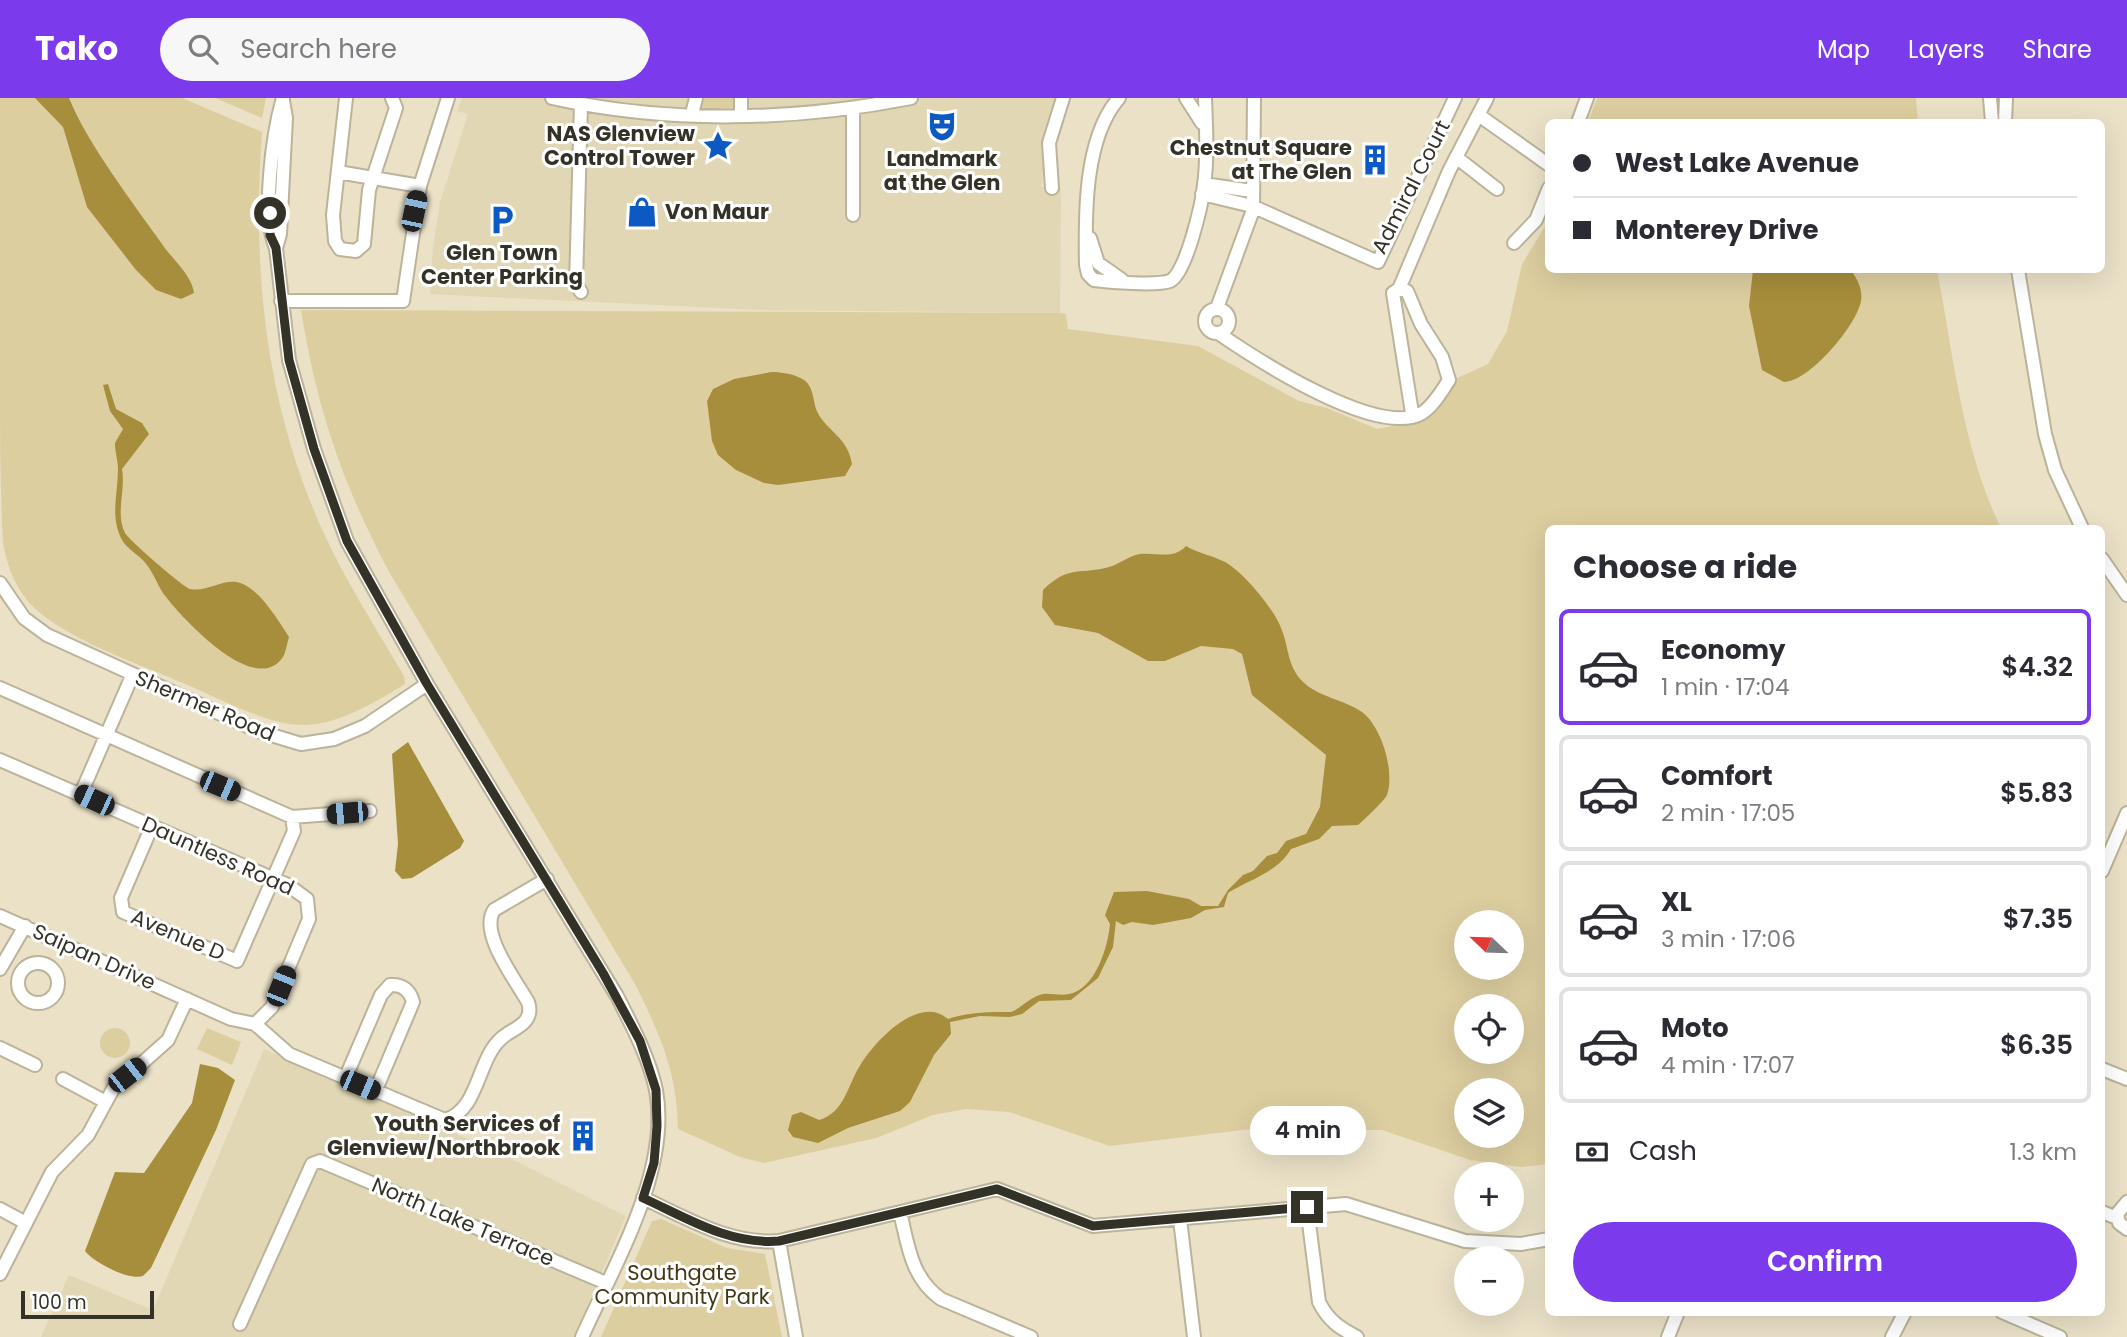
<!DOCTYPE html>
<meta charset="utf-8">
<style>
body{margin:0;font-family:Poppins,sans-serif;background:#f7f7f7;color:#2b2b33;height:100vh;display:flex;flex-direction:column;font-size:26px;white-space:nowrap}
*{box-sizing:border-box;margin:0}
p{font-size:23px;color:#7c7c81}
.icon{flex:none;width:38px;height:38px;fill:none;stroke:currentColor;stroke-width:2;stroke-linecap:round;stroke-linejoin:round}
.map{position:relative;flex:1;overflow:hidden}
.side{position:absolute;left:1545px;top:427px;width:560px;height:791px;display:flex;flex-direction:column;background:#fff;border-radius:10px;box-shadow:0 7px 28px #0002}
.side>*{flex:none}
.top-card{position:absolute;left:1545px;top:21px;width:560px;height:154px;border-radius:10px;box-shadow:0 7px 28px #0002;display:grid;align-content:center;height:154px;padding:0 28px;background:#fff}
.needle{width:46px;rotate:293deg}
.tools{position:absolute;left:1454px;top:812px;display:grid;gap:14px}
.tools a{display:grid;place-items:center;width:70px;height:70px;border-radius:50%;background:#fff;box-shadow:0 7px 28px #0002;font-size:35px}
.scale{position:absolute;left:21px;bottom:18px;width:133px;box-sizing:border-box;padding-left:7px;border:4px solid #343127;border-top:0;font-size:19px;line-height:24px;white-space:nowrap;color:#343127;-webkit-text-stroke:5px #fff;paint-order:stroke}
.end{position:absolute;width:32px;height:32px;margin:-16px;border:9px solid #343127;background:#fff;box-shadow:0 0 0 4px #fff}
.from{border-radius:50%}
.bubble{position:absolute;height:49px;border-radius:24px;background:#fff;box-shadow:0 7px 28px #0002;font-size:23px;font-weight:600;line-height:49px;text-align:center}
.car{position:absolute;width:21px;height:42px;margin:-21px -10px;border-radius:9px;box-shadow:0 0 5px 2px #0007;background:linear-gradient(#222 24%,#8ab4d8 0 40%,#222 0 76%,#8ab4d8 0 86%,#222 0)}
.top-card b{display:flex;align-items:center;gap:24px;height:66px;font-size:26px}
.top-card b+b{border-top:2px solid #e1e1e2}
.top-card i{width:18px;height:18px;background:#2b2b33}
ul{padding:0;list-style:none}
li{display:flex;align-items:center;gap:21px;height:116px;margin:0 14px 10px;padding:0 14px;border:4px solid #e1e1e2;border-radius:10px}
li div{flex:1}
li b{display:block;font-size:26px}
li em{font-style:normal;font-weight:600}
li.on{border-color:#7c3aed}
li>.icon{width:63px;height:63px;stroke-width:1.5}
h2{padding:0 28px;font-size:32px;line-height:84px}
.pay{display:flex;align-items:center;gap:18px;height:77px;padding:0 28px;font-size:26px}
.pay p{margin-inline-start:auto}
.primary-button{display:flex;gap:14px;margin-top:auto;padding:14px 28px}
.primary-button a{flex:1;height:80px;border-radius:42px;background:#7c3aed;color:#fff;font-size:28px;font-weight:600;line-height:80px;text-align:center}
header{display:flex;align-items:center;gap:42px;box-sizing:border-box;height:98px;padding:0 35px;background:#7c3aed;color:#fff}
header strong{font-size:33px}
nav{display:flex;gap:38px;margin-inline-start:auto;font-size:24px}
.search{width:490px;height:63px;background:#f7f7f7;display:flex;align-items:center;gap:18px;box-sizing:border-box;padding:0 24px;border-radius:38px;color:#7c7c81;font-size:26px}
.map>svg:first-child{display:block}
.built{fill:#e1d7b5}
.green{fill:#ddcea0;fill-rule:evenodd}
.water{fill:#a78e3c}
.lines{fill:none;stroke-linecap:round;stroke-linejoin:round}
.minor-casing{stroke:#bbb39a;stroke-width:16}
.minor{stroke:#fff;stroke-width:12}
.route{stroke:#343127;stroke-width:9}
.labels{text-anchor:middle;stroke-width:6;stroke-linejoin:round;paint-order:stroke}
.poi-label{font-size:21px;font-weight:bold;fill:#343127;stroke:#fff;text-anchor:end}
.street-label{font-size:21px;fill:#343127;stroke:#fff}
.park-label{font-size:21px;fill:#423714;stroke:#fff}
</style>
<header>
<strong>Tako</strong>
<div class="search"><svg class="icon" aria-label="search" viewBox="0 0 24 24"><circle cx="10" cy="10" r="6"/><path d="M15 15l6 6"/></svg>Search here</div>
<nav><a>Map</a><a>Layers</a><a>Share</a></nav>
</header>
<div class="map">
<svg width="2127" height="1239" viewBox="0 0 2127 1239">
<rect width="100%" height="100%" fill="#eae1c7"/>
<path class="built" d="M462,0H1056L1046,26L1042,89L1061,90L1060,215L760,212L430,196L433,149L440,104L468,16L457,13Z
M264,951L504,1057L626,1118L574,1239H41L69,1177L153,1212Z"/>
<path class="green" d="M0,0H182L262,34C252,171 265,302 321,429C344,481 376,530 404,578L405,586C307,647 290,633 190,588C145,568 57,539 27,502C14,486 6,465 3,444C0,391 0,334 0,280C0,187 0,93 0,0Z
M215,0H266L262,20Z
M698,0H736V4L729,13L698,8Z
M1597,0H1916L1918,24H1588Z
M1549,122V172H1937C1954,259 1962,350 2001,430H1549V1066L1521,1069L1470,1062L1382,1032L1251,1031L1110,1048L1009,1014L966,1011L933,1017L876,1040L764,1065L740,1059L678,1031C677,974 660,936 635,886L388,472C342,384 317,311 301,212L1060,215L1066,216L1068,231L1198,248L1299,303L1327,310L1377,331L1426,322L1455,281L1488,266L1507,233L1522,166ZM1466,824H1512V870H1466ZM1466,908H1512V954H1466ZM1466,992H1512V1038H1466Z
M100 945a15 15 0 1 1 30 0a15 15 0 1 1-30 0Z
M207,930L241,944L232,967L197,951Z
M661,1121L727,1150L765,1156L782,1239H601L652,1123Z"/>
<path class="water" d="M35,0H69C87,45 133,105 162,146C172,161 192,177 194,195L181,201L156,192L136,172L87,109L63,29Z
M1753,172H1851C1857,181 1863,191 1861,203C1857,227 1809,284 1784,284L1762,272L1749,208Z
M772,274C781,274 795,276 804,282C813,288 813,301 816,311C824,332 848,338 852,366L845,378L778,387L764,385L736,372L718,357L712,343L707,303L713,291L734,281Z
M108,286L116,311L142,325L149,336L122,371C126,392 115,415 125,435C129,442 183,489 190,491C209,495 224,478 243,486C262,495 278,522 289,539C287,545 286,554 283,559C255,601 179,517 163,495C157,486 154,476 147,467C140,457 126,451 121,440C110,417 118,396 118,371C118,362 115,355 115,345L123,331L110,313L103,287Z
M1186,448C1198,455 1210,457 1223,463C1241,471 1275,512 1281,530C1289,549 1287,567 1302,583C1318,599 1343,601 1362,614C1382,629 1395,674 1387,697C1385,702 1364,722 1358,727L1332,728L1319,741L1291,751C1278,774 1249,782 1228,795L1224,809L1205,812L1191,820L1153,827L1132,824L1123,827L1116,823L1113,849L1098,880L1071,902L1039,903L1022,916L1010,919L980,918L950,924L951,936L934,957L910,1004L900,1013L848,1030L818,1045L793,1039L788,1032L792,1017L801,1014L819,1022C845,1015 848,985 861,966C876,942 919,896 948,921C969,914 989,914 1011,914C1017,913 1031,898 1043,896C1051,895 1061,898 1069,896C1096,891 1108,848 1110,826L1105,817L1114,794L1147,793L1189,801L1201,808H1218L1228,792L1243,777L1253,773L1267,758L1277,755L1286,743L1306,736L1320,709L1326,657L1252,597L1242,556L1233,551L1201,548L1165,563H1148L1098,535L1055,527L1042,509L1043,492C1069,466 1082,477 1109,469C1120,466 1128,458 1140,456C1157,454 1173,462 1186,448Z
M408,644L464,743L460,750L412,780L402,781L395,773L398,746L392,656Z
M200,966L218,970L235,982L216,1032L151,1170C150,1171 144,1177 143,1178C129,1183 93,1164 85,1153L115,1074L144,1075L192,1005Z"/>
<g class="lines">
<g class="minor-casing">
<path id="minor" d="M283,0C273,34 261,118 276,150L289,262L314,351L347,443L427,586L617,898C632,928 649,959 656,992C671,1073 614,1167 582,1239
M346,0L333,117L335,143L340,151L356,153L364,146L369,92L396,10L392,0
M552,0C668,26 794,23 911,0
M741,0V17
M1119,0C1084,40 1085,117 1086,167L1088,176L1094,182C1110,184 1156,188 1170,183C1186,176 1202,106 1204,87C1208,60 1206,28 1205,0
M1186,0L1202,25
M1990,0L1992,24
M581,6L576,186L581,194
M853,12V117
M692,16L696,0
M1480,18L1549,67
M1578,24L1587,0
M2005,24L2006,0
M1456,59L1497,91
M338,74L420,88
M1204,86L1252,93
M1052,90L1049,45L1063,0
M1202,96L1252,108L1378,164L1455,0
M1090,140L1098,165L1122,182
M1514,145L1536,122L1549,90
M276,150L280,136L286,20L283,3
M2018,172L2045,336L2055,372L2082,430
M1399,191L1449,73L1487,0
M281,203H403L420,88L448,0
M1217,210L1253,112L1254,0
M1205 223a12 12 0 1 1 24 0a12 12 0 1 1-24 0Z
M1218,235C1256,261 1378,341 1422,315C1433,308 1442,293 1449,282L1442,259L1421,226L1407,193L1399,191L1393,195L1412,315L1410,319
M2102,461L2127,497
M0,485L24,520L47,537L258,633L301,646L334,641L365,628L427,586
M0,590L292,719L370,713
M0,662L288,787L307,801L309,821L272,909L255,926
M78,695L83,691L132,578
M152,728L121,800L123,814L237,863L294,733L292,719
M2102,773L2127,715
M0,818L231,921L255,926L289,956L445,1022C482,1011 476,955 507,936C520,928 534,922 528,904C515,881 479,835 494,812L547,781
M18 885a20 20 0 1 1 40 0a20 20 0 1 1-40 0Z
M0,871L25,828
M0,950L35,967
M2102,971L2127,981
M63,981L104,1003
M345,981L381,897L390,887C402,886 410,892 413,904L375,994
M643,1100C687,1120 729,1147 779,1143L997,1091L1093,1128L1346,1106L1465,1143L1521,1146L1549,1141
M2127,1104L2117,1116L2119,1125L2127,1131
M1307,1109L1319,1204C1328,1222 1339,1230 1357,1239
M0,1111L26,1125
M900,1114C908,1147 911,1180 941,1201L1031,1239
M2102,1114L2117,1120
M1180,1121L1194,1239
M779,1143L796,1239
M0,1176L52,1074L88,1037L113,991L168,942L187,901
M2002,1214L2060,1239
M240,1226L312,1066L320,1063L606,1185
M1668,1239L1678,1214
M1892,1239L1905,1214"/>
</g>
<use href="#minor" class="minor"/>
</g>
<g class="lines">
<path class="route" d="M270,115V137L276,150L289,262L314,351L347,443L427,586L603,875L640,943L656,992L657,1028L654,1065L643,1100C687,1120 729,1147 779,1143L997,1091L1093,1128L1307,1109"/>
</g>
<defs>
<g id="theatre-bare" transform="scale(2.415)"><path d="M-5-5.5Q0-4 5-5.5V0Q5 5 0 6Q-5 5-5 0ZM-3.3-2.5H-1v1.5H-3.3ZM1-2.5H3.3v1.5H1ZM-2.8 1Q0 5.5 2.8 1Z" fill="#0c59c3" stroke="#fff" stroke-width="2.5" paint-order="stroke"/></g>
<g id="sight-bare" transform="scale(2.415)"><path d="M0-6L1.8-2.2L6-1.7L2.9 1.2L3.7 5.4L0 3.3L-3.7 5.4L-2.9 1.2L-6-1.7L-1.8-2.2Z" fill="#0c59c3" stroke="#fff" stroke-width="2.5" paint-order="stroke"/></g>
<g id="building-bare" transform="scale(2.415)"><path d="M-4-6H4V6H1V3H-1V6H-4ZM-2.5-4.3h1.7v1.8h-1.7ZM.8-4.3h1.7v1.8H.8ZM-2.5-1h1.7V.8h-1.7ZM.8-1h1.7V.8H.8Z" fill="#0c59c3" stroke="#fff" stroke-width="2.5" paint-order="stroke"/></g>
<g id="shop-bare" transform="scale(2.415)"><path d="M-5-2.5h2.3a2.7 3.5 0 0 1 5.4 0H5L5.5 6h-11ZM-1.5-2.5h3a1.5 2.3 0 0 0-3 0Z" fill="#0c59c3" stroke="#fff" stroke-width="2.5" paint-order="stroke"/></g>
<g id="parking-bare" transform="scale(2.415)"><path d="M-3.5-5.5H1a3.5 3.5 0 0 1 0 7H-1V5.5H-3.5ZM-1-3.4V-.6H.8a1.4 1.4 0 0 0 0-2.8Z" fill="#0c59c3" stroke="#fff" stroke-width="2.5" paint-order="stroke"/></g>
</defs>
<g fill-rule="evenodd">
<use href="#theatre-bare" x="942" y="28"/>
<use href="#sight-bare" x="718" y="48"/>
<use href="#building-bare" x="1375" y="62"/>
<use href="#shop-bare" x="642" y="114"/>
<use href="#parking-bare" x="502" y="122"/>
<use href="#building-bare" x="583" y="1038"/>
</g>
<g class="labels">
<g class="poi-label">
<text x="695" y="43">NAS Glenview<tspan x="695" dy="24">Control Tower</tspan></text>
<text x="1352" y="57">Chestnut Square<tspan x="1352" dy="24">at The Glen</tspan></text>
<text x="942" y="68" text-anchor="middle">Landmark<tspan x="942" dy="24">at the Glen</tspan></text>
<text x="665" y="121" text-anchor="start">Von Maur</text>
<text x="502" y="162" text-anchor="middle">Glen Town<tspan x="502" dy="24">Center Parking</tspan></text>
<text x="560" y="1033">Youth Services of<tspan x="560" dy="24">Glenview/Northbrook</tspan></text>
</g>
<g class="street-label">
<text transform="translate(1411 89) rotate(-63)" y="7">Admiral Court</text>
<text transform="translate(205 608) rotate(23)" y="7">Shermer Road</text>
<text transform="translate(218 758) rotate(24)" y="7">Dauntless Road</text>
<text transform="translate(178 837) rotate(23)" y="7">Avenue D</text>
<text transform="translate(94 859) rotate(24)" y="7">Saipan Drive</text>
<text transform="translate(463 1124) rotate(23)" y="7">North Lake Terrace</text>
</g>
<g class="park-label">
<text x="682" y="1182">Southgate<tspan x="682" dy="24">Community Park</tspan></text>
</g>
</g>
</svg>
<div class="tools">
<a><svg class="needle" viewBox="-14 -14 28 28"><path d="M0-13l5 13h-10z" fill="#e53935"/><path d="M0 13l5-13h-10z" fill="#7c7c81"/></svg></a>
<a><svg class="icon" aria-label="locate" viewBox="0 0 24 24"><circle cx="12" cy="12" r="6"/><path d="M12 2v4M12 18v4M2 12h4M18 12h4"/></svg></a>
<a><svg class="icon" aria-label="layers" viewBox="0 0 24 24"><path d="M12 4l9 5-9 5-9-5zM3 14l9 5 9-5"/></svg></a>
<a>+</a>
<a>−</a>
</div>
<div class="scale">100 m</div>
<i class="end from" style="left:270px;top:115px"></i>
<i class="end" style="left:1307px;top:1109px"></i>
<div class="bubble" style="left:1250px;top:1008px;width:116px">4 min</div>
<i class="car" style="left:414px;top:113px;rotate:12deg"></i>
<i class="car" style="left:220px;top:688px;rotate:113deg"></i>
<i class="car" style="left:94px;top:702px;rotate:295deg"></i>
<i class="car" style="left:347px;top:715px;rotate:265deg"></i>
<i class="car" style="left:281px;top:888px;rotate:22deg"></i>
<i class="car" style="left:127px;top:977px;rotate:52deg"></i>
<i class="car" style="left:360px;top:987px;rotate:113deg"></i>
<div class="top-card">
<b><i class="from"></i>West Lake Avenue</b>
<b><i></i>Monterey Drive</b>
</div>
<section class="side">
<h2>Choose a ride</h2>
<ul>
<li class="on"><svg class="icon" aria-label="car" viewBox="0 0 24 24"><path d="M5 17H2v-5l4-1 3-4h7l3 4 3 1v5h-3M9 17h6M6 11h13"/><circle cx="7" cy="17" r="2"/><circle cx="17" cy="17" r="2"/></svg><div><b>Economy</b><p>1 min · 17:04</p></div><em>$4.32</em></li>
<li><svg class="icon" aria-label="car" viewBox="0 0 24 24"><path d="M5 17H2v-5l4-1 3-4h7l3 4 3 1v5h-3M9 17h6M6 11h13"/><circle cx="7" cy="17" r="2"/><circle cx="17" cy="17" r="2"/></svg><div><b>Comfort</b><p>2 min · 17:05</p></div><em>$5.83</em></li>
<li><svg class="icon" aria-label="car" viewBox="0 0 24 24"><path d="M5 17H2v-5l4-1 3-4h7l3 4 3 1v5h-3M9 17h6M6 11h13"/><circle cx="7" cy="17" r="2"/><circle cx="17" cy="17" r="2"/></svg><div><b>XL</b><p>3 min · 17:06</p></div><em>$7.35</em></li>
<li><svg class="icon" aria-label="car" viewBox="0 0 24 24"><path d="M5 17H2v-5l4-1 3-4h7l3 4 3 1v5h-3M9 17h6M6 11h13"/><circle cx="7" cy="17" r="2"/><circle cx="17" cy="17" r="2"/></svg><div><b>Moto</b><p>4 min · 17:07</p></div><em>$6.35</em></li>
</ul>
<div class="pay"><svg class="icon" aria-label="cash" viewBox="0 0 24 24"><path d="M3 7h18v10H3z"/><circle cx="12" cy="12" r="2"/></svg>Cash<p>1.3 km</p></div>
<div class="primary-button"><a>Confirm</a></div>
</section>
</div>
